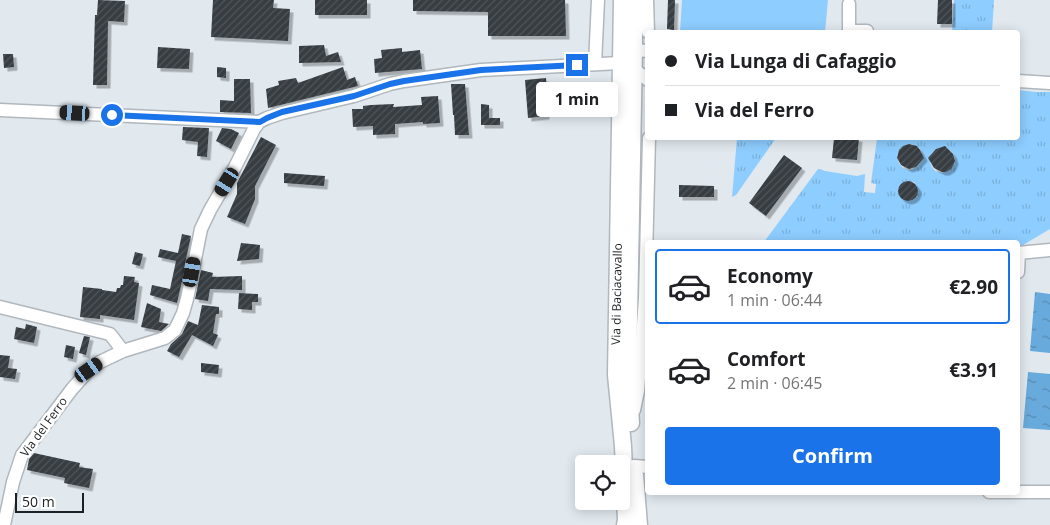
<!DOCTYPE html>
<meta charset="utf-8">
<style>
body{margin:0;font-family:"Open Sans",sans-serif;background:#f2f2f2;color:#202124;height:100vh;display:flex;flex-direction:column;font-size:19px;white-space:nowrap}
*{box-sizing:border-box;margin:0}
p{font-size:16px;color:#757577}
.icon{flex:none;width:28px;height:28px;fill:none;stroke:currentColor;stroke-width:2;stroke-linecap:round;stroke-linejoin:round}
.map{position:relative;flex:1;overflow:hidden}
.drawer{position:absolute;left:645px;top:240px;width:375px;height:255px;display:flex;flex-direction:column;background:#fff;border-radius:5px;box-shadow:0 2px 12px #0003}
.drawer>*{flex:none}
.banner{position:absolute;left:645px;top:30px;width:375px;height:110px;border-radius:5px;box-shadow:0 2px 12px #0003;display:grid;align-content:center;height:110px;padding:0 20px;background:#fff}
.controls{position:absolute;left:575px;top:455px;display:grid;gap:10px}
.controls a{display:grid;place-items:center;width:55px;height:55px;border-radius:5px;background:#fff;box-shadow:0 2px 12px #0003;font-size:25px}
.scale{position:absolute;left:15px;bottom:12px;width:69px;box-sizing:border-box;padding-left:5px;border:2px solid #1d2022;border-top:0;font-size:14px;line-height:18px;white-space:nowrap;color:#1d2022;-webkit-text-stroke:4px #fff;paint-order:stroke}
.end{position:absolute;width:22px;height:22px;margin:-11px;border:6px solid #1a73e8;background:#fff;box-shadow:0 0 0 2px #fff}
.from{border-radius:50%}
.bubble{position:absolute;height:35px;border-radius:5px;background:#fff;box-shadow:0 2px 12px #0003;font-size:16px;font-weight:700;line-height:35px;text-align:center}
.car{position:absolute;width:15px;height:30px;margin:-15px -8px;border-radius:6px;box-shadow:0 0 4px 1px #0007;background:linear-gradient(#222 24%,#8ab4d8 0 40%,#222 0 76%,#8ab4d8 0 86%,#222 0)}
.banner b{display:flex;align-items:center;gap:18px;height:48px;font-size:19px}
.banner b+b{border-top:1px solid #e0e0e0}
.banner i{width:12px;height:12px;background:#202124}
ul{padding:9px 0 0;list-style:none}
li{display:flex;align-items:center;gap:15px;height:75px;margin:0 10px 8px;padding:0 10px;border:2px solid transparent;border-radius:5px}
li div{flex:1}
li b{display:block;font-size:19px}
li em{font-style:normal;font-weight:700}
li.active{border-color:#1a73e8}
li>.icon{width:45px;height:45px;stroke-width:1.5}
.cta{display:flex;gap:10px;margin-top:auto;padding:10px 20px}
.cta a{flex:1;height:58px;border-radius:5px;background:#1a73e8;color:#fff;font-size:20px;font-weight:700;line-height:58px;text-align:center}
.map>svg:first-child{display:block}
.grass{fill:url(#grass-tufts);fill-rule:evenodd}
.garden{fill:#8ecdff}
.water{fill:url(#water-ripples)}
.building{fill:url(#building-hatch);filter:url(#shadow)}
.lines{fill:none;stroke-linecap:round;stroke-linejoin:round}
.minor-casing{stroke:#b0b7bd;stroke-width:15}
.major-casing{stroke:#b0b7bd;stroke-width:19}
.minor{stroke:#fff;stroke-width:12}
.major{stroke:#fff;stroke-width:16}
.route{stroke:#1a73e8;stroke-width:6}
.labels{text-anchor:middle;stroke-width:5;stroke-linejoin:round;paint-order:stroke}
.street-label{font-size:12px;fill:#1d2022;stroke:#fff}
</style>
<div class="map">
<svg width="1050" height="525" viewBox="0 0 1050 525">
<defs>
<pattern id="grass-tufts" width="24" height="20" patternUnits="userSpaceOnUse" patternTransform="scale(1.25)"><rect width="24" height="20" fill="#8ecdff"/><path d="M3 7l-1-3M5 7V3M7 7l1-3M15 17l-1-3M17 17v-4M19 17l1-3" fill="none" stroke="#7ab0da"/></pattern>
<pattern id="water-ripples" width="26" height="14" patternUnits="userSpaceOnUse" patternTransform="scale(1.25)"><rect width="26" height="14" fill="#69aadc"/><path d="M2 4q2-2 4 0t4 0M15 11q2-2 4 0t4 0" fill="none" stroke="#568ab2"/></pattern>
<pattern id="building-hatch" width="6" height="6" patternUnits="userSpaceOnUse" patternTransform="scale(1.25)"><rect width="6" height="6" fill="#373d42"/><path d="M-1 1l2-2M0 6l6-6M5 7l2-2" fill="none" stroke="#51565b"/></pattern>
<filter id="shadow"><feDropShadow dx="3.5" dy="3.5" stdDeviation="0" flood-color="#0004"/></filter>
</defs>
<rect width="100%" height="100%" fill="#e1e9ef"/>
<path class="grass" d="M954,0H994L992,32L952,31Z
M1018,90L1036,92H1050V229L1018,248V242H764L818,169H820L825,171L857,176L865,174L864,192L875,193L876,184L871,183L877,138H939L945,139L953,138H1018ZM909,144C938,147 912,185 899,163C894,154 901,147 909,144ZM947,148C969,162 939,184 931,165C926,152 937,149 947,148ZM906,181L914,182C921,191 917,201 905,200L899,194L900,186Z
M737,138H776L736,195L732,197Z"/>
<path class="garden" d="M682,0H828L825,32H680Z"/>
<path class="water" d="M1035,292L1050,294V353L1030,351Z
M1028,372L1050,374V430L1023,428Z"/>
<path class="building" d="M98,0L125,1L124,22L108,21L107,85H93L95,15H97Z
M213,0H274L273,8L290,9L288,41L211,37Z
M315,0H367V15H315Z
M413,0H565L566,36H488V12L413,11Z
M668,0H675L674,30L667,29Z
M938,0H952V24H937Z
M324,45L326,56L338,52L341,62L299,63V46Z
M158,47L190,49L189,69L157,68Z
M402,48V52L420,50L422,69L375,73L374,59L382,58L381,50Z
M3,54H13L14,67L4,68Z
M217,67L226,68V78L217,77Z
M343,67L347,80L355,77L358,86L268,108L266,89L279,85L278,81L296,78L298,83Z
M546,78L548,105H546V116L528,118L525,80Z
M234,79H250L251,113L220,112V100L234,101Z
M451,84H465L469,135H455L454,115H453Z
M438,96L440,123L423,124V122L395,124V134L373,135V126L353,127L352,109H363V106L371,105L394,104L393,107L422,105L421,97Z
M481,104L489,105V118H500V125H481Z
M183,127L209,128L207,157L197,156L198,142L182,140Z
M222,128L231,129L239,133L231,149L216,141Z
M261,137L276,145L255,186V199L245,224L227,217L237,194V183Z
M834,138H859L857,160L832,158Z
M909,144L917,146L920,150L924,158L916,167L909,169L901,165L897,158L899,150L903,146Z
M945,146L953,154L955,161L953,166L951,169L946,172H942L934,168L928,158L936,149Z
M784,155L802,168L766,216L749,203Z
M284,173L325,176L324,186L284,183Z
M898 191a10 10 0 1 1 20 0a10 10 0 1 1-20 0Z
M679,185L714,186V197H679Z
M182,234L191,236L184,268H185L177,303L150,295L152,285L170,289L176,261L158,257L160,249L178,253Z
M241,243L260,245L259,259L237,261Z
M135,252L143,254L140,266L132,264Z
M201,270L213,273L212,277L242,276V290L210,289L208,301L195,299Z
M124,276L135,277L134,282L139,283L134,320L100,315V319L80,317L83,287L102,289V290L116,292L117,288H120L121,285H123Z
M239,293L258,294V302H252V310L238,309Z
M147,303L161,309L159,322L169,324L161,331L141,327Z
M202,305L219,307V314H216L213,333L218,335L213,346L192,335L179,357L167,351L171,344L182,334L188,321L198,325Z
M26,324L37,327L34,343L14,339L16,327L25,329Z
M84,336L90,337L86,355L79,353Z
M66,345L75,347L73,359L64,357Z
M0,355L10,356L8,368L17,369L15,379L0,377Z
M201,363L219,365L218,374L201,372Z
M34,453L80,463L79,467L93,469L89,488L64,483L65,478L27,470L29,459Z"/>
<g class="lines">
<g class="minor-casing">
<path id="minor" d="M647,0L648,32
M849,31V4
M849,32V31H867
M634,50L648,51
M595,64L598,0
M634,69L648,80
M1018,81L1050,83
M0,110L259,122
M1018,253L1050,250
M1018,272L1019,253
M0,307L110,334L123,351
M634,410L638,391L645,299L649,138
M634,466L648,467
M989,492H1050
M4,525L13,482L22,455L72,389L89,370L100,362L123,351L165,338L175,330L183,313L187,299L201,229L210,210L235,167L254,129L259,122L267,118L282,113L354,96L390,84L404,81L481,70L620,63"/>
</g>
<g class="major-casing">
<path id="major" d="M622,0L616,375L623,446L626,520L625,525
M631,423L628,373L634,50V0
M635,475L639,525"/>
</g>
<use href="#minor" class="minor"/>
<use href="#major" class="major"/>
</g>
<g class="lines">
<path class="route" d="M112,115L260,122L267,118L282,112L354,96L390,84L404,81L481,70L577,65"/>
</g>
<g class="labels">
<g class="street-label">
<text transform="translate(617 294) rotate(-89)" y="4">Via di Baciacavallo</text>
<text transform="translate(44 427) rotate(-54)" y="4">Via del Ferro</text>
</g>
</g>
</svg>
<div class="controls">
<a><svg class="icon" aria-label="locate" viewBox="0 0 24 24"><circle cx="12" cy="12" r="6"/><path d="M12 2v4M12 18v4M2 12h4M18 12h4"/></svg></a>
</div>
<div class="scale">50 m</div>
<i class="end from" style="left:112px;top:115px"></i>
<i class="end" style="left:577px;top:65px"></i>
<div class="bubble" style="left:536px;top:82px;width:82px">1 min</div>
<i class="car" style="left:75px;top:113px;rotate:273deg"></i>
<i class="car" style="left:227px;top:182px;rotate:212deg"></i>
<i class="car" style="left:192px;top:272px;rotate:10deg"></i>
<i class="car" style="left:89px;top:370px;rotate:55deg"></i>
<div class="banner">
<b><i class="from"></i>Via Lunga di Cafaggio</b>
<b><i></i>Via del Ferro</b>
</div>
<section class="drawer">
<ul>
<li class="active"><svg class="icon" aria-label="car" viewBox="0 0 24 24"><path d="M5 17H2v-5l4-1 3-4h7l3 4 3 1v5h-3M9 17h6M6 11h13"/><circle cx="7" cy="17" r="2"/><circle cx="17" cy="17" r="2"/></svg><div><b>Economy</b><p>1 min · 06:44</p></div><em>€2.90</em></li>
<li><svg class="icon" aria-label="car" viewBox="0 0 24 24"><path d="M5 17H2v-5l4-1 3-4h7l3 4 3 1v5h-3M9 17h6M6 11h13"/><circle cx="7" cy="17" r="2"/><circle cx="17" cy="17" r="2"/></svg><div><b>Comfort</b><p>2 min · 06:45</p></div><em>€3.91</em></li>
</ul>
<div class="cta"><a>Confirm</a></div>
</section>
</div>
